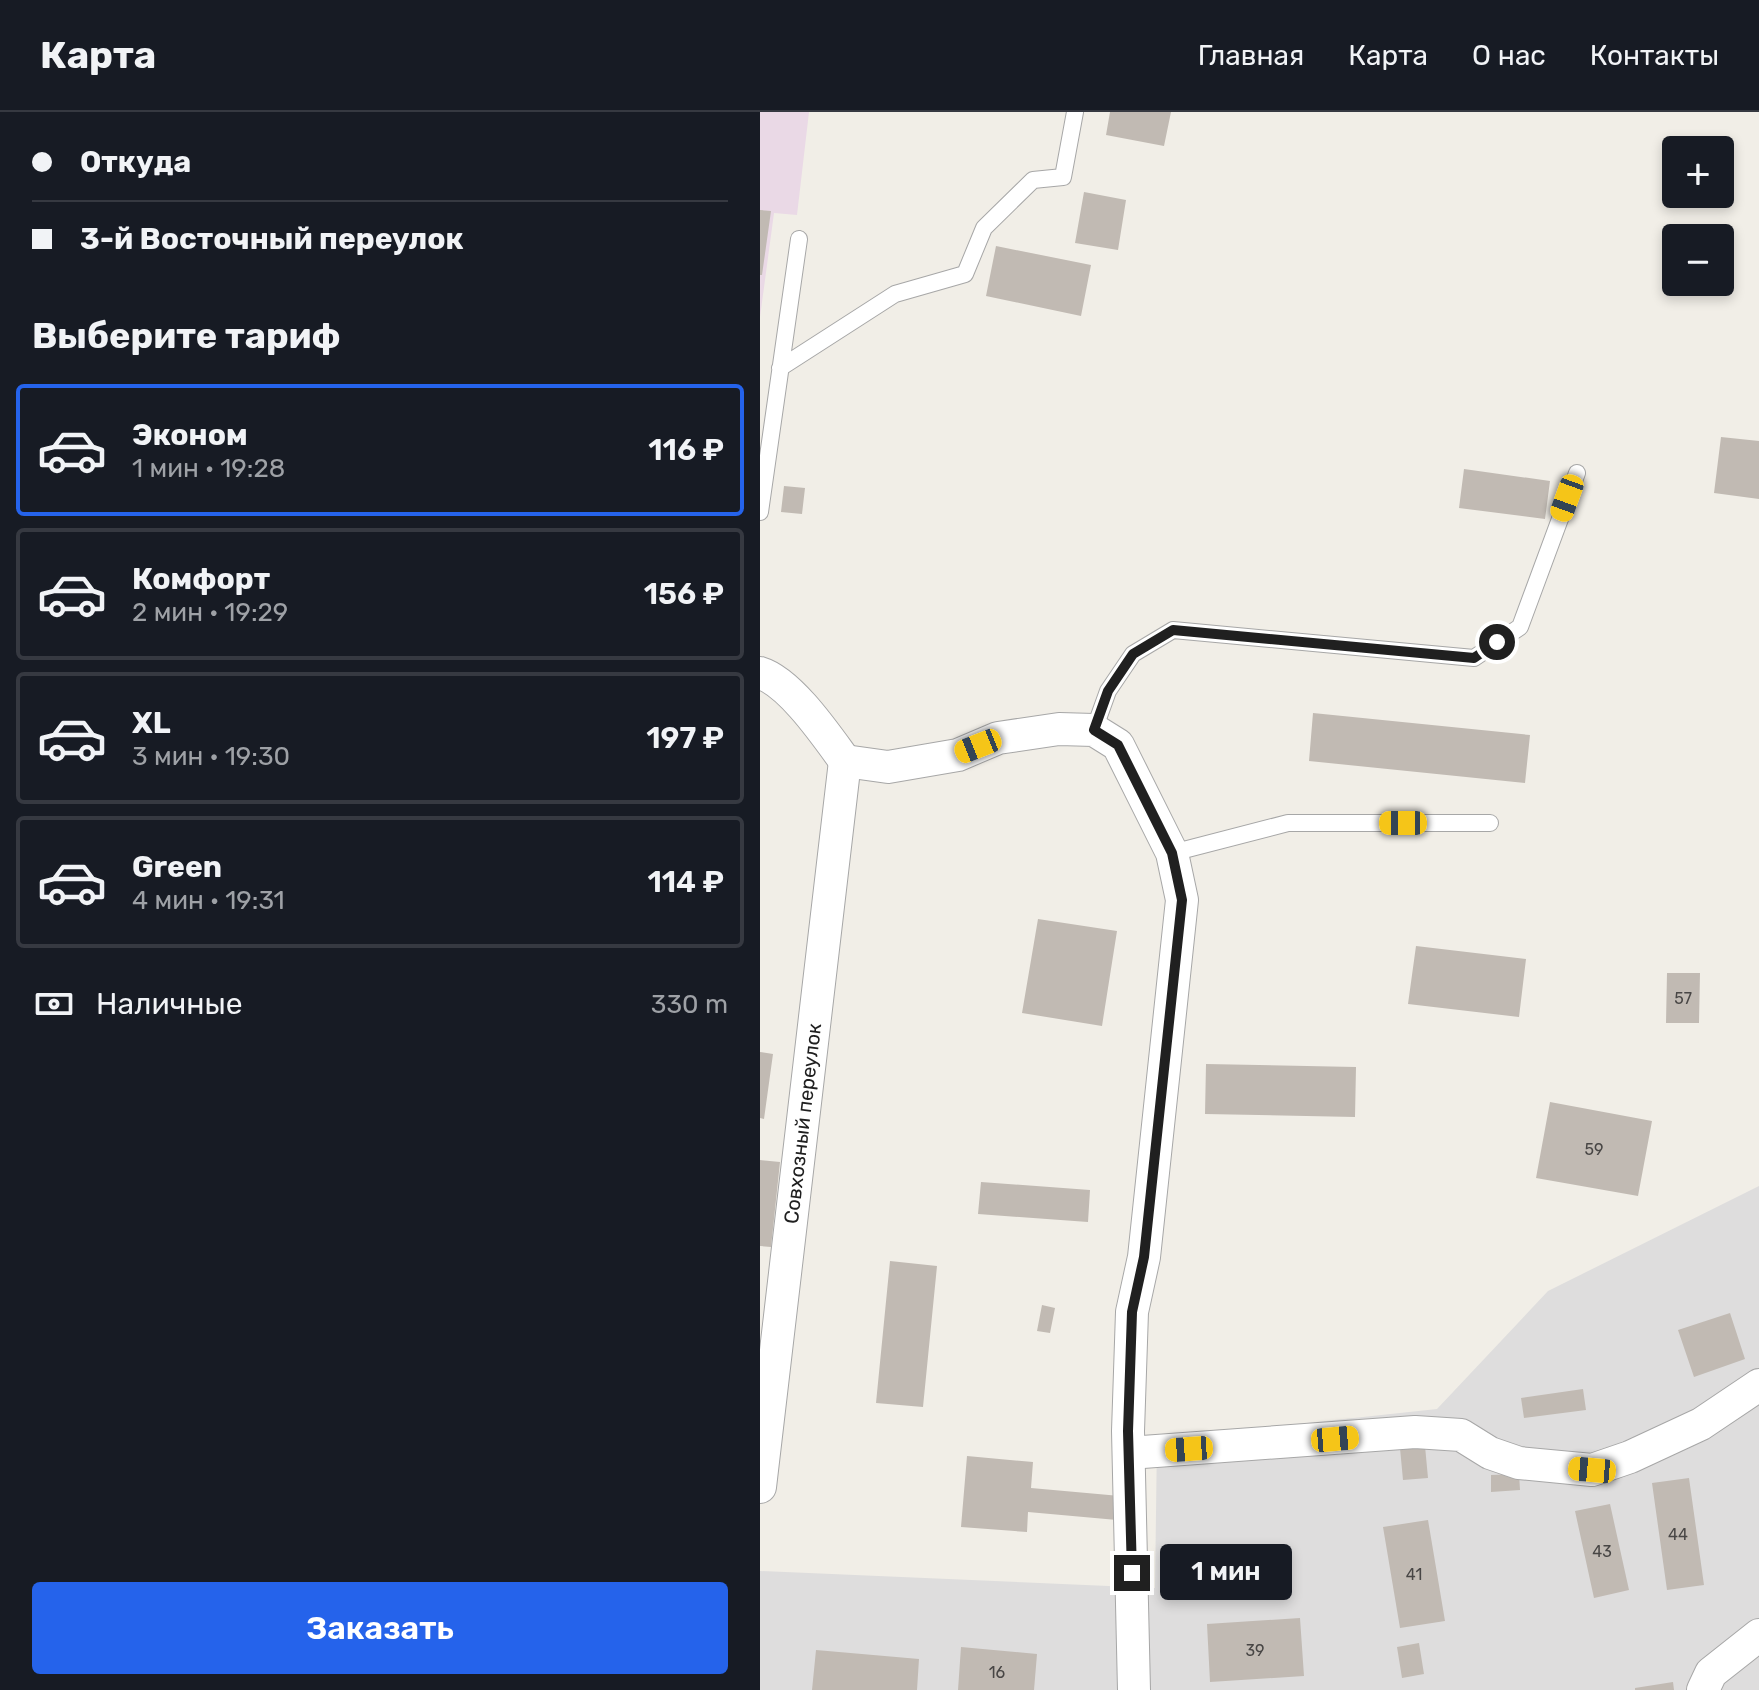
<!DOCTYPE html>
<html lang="ru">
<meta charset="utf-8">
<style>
body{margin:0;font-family:Rubik,sans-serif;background:#242831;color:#f1f3f6;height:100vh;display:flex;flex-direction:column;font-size:30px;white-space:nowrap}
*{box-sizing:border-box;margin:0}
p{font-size:26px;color:#9ea1a6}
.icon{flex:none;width:44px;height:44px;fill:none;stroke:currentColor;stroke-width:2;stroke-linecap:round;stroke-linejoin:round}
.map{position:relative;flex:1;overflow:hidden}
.sheet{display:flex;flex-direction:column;background:#171b24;width:760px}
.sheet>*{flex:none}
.top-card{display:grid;align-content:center;height:176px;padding:0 32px;background:#171b24}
.fabs{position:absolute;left:902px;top:24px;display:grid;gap:16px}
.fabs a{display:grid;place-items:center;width:72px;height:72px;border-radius:8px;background:#171b24;box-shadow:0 4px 12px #0003;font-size:40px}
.end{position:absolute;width:36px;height:36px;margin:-18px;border:10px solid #202020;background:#fff;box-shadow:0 0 0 4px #fff}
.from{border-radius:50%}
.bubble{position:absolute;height:56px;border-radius:8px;background:#171b24;box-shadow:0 4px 12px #0003;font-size:26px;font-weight:600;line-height:56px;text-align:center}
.car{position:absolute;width:24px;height:48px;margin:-24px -12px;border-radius:10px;box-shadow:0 0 6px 2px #0007;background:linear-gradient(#f5c518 24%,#345 0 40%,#f5c518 0 76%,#345 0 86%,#f5c518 0)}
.top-card b{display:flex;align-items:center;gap:28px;height:76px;font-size:30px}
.top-card b+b{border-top:2px solid #363941}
.top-card i{width:20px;height:20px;background:#f1f3f6}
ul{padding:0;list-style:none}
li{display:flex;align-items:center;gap:24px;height:132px;margin:0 16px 12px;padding:0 16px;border:4px solid #363941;border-radius:8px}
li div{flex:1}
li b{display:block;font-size:30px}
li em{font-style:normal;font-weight:600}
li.on{border-color:#2563eb}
li>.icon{width:72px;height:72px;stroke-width:1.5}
h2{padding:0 32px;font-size:36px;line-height:96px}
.pay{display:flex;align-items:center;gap:20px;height:88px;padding:0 32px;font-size:30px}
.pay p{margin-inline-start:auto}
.cta{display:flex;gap:16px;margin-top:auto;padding:16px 32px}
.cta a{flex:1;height:92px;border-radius:8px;background:#2563eb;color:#fff;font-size:32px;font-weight:600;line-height:92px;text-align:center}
header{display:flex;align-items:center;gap:48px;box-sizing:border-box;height:112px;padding:0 40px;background:#171b24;border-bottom:2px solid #363941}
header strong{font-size:38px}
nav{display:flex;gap:44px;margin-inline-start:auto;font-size:28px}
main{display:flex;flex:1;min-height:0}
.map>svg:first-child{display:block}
.residential{fill:#dedddd}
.industrial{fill:#ead9e6}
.building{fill:#c1bab3}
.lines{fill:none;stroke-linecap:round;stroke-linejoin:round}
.service-casing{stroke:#a7a7a7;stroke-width:18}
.minor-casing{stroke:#a7a7a7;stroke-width:34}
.service{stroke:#fff;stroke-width:16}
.minor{stroke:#fff;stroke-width:32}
.route{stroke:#202020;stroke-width:10}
.labels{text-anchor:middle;stroke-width:6;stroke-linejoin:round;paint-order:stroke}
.number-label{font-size:16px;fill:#484645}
.street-label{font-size:20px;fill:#202020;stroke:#fff}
</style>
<header>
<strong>Карта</strong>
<nav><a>Главная</a><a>Карта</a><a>О нас</a><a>Контакты</a></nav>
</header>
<main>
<section class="sheet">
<div class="top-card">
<b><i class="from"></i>Откуда</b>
<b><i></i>3-й Восточный переулок</b>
</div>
<h2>Выберите тариф</h2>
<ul>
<li class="on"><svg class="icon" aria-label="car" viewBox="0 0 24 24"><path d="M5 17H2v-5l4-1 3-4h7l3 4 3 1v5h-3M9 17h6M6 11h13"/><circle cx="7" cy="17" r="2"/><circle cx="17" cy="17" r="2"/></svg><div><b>Эконом</b><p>1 мин · 19:28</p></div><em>116 ₽</em></li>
<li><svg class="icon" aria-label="car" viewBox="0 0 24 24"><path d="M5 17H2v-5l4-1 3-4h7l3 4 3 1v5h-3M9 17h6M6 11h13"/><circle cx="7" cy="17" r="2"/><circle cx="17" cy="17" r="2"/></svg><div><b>Комфорт</b><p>2 мин · 19:29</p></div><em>156 ₽</em></li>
<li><svg class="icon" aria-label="car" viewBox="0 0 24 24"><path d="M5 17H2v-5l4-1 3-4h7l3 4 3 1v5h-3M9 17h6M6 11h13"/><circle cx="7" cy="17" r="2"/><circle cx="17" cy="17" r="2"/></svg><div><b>XL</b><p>3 мин · 19:30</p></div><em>197 ₽</em></li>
<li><svg class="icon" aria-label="car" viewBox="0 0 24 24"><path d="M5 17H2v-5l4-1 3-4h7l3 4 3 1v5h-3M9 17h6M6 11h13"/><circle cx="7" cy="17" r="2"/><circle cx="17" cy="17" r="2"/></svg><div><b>Green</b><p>4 мин · 19:31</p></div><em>114 ₽</em></li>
</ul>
<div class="pay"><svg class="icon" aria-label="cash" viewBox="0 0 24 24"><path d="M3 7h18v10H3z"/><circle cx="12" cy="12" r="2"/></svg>Наличные<p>330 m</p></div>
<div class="cta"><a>Заказать</a></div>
</section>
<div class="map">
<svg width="999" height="1578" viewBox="0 0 999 1578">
<rect width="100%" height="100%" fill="#f1eee7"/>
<path class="residential" d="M999,1074V1578H0V1459L395,1476L397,1327L677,1297L788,1179Z"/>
<path class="industrial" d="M0,0H49L37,103L14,101L0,205Z"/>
<path class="building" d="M350,0H411L404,34L346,23Z
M324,80L366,88L358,138L315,131Z
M0,98L11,99L2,163H0Z
M236,134L331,153L321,204L226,184Z
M961,325L999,329V387L954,381Z
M704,357L790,369L785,407L699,396Z
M24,374L45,376L42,402L21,400Z
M553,601L770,623L765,671L549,649Z
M278,807L357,819L342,914L262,901Z
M656,834L766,847L759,905L648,892Z
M907,861H940L939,911H906Z
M0,940L13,942L4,1007L0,1006Z
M446,952L596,955L595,1005L445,1002Z
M790,990L892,1009L878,1084L776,1066Z
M0,1048L20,1050L11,1135L0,1134Z
M221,1070L330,1078L328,1110L218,1102Z
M130,1149L177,1154L163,1295L116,1291Z
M282,1193L295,1196L290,1221L277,1219Z
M970,1201L985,1247L934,1265L918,1218Z
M823,1277L826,1298L764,1306L761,1286Z
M665,1334L668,1366L643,1368L640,1336Z
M207,1344L273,1350L271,1376L360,1384L357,1408L268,1400L267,1420L201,1415Z
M759,1362L760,1378L731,1380V1363Z
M929,1366L944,1473L907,1478L892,1371Z
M850,1392L869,1478L834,1486L815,1399Z
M668,1408L685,1509L640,1516L623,1415Z
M540,1506L544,1564L450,1570L447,1512Z
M659,1531L664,1562L642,1566L637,1535Z
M201,1535L277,1542L274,1578H198Z
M56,1538L159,1547L157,1578H52Z
M913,1570L914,1578H875V1576Z"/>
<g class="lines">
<g class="service-casing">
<path id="service" d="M20,256L135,182L205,162L224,116L273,68L303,65L315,0
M0,400L39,127
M334,618L348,579L373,542L413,518L714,546L760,515L817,361
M412,741L528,711H730"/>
</g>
<g class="minor-casing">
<g id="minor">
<path d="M0,561C30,570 66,623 85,649"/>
<path d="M85,649L128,655L198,643L238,626L299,617L334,618L358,633L412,741L422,788L384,1145L372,1200L368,1319L374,1578"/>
<path d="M369,1341L655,1320L701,1323L730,1341L759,1351L832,1358L870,1345L941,1312L999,1273"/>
<path id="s1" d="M0,1375L85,649"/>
<path d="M943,1578L951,1561L999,1523"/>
</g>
</g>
<use href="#service" class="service"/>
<use href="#minor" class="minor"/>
</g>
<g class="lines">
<path class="route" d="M372,1461L368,1319L372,1200L384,1145L422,788L412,741L358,633L334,618L348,579L373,542L413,518L714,546L737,530"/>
</g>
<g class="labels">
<g class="number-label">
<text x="923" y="892">57</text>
<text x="834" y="1043">59</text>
<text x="918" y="1428">44</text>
<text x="842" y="1445">43</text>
<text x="654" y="1468">41</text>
<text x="495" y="1544">39</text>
<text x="237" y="1566">16</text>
</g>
<g class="street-label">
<text dy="7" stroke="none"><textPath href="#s1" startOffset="366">Совхозный переулок</textPath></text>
</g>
</g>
</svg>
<div class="fabs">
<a>+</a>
<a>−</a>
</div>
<i class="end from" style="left:737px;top:530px"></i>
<i class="end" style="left:372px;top:1461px"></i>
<div class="bubble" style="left:400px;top:1432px;width:132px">1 мин</div>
<i class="car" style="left:807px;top:386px;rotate:200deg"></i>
<i class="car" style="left:218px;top:634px;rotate:248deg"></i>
<i class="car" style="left:643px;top:711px;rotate:270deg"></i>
<i class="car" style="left:575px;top:1327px;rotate:85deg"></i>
<i class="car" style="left:429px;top:1337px;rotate:266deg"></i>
<i class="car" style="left:832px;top:1358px;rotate:275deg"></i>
</div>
</main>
